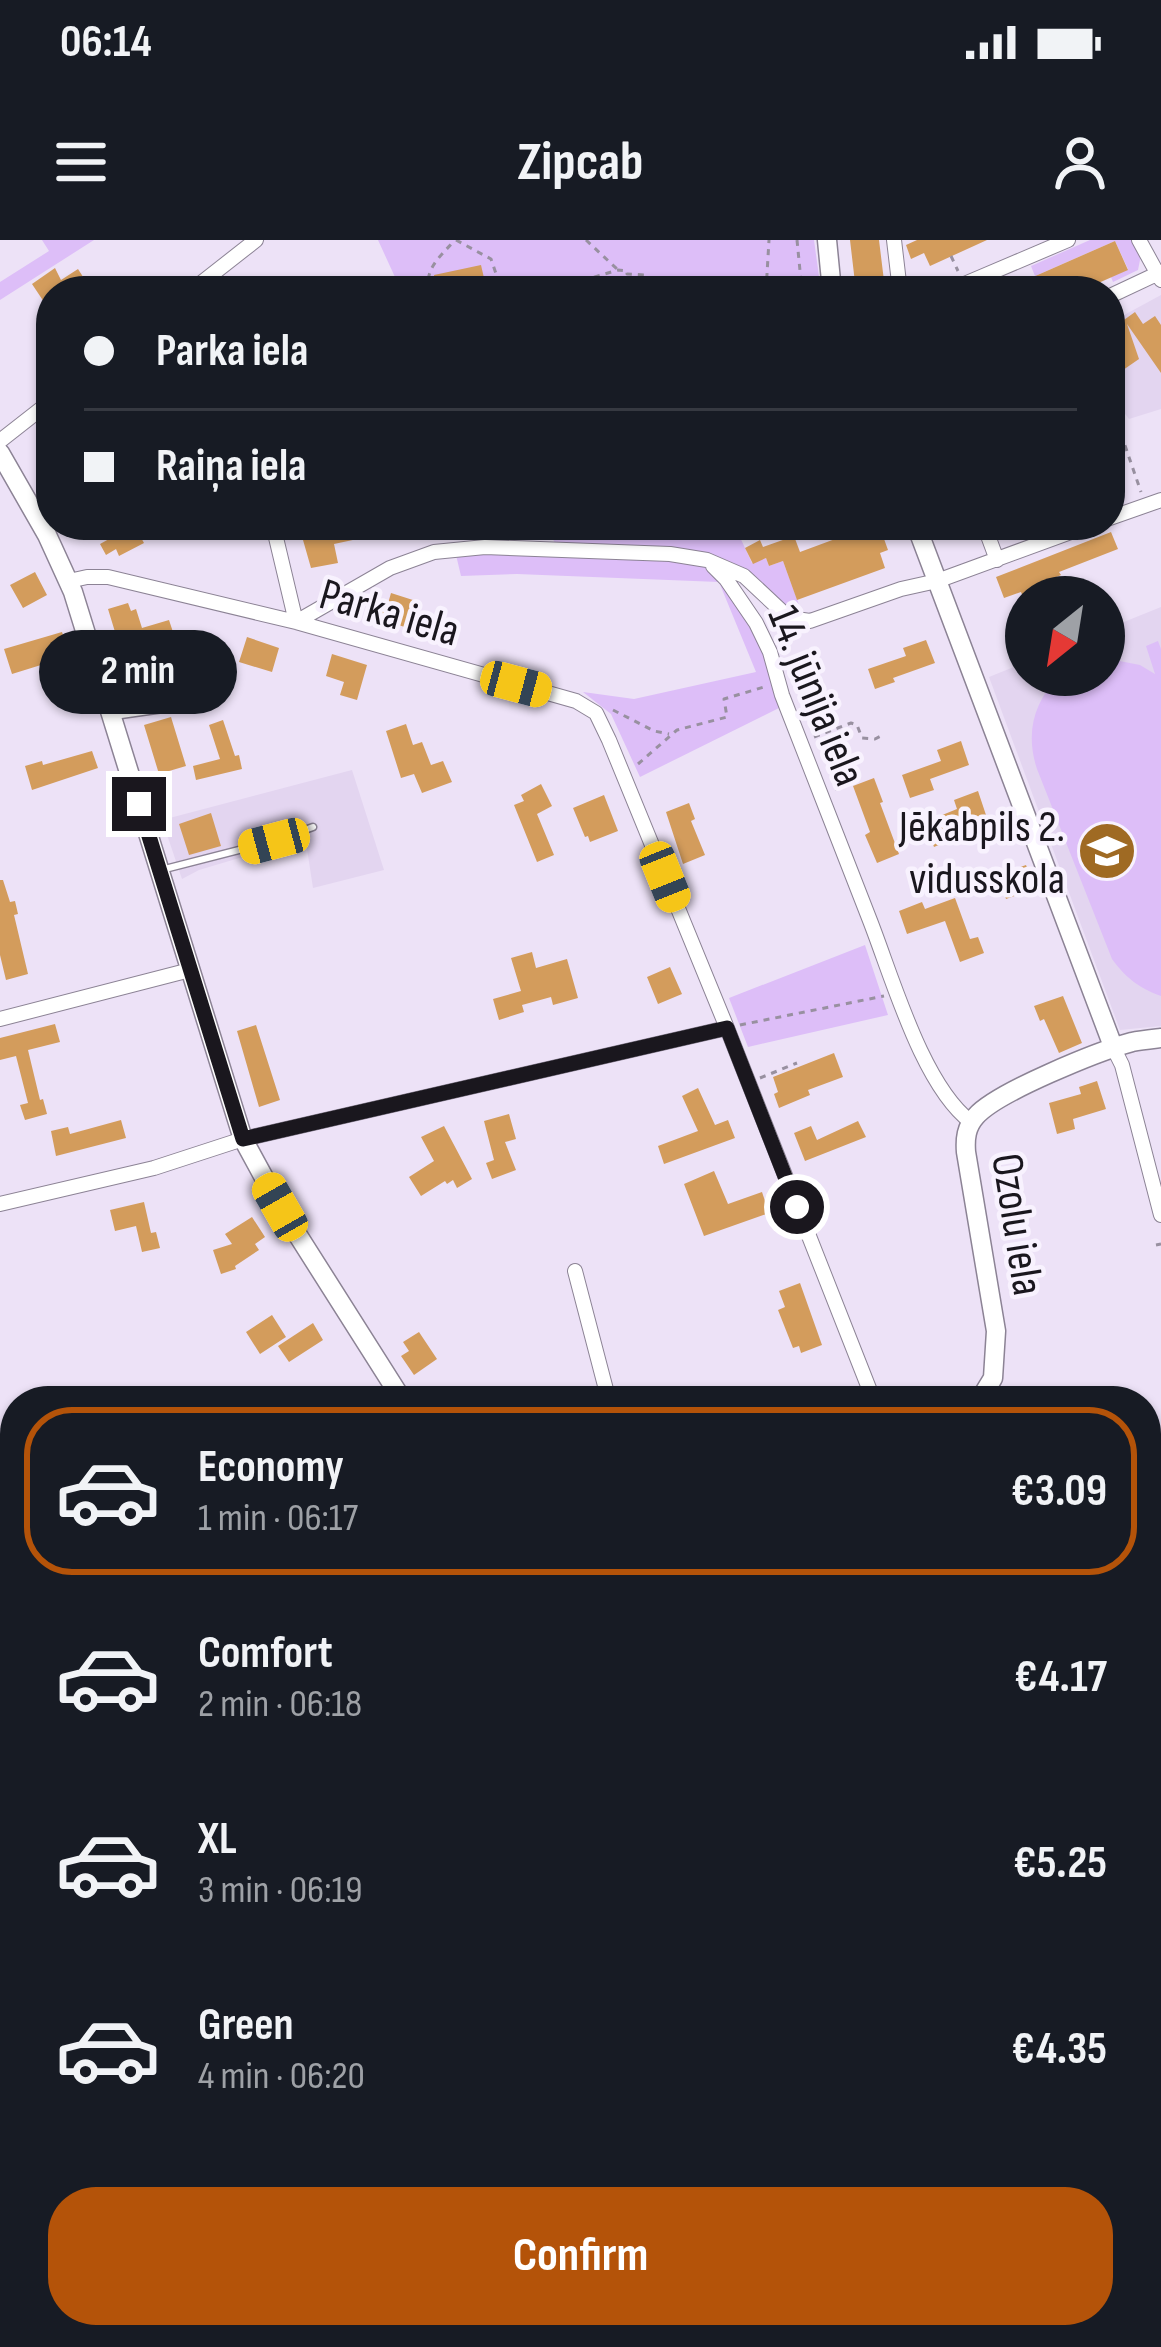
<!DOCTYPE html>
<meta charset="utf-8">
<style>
body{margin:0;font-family:"Sofia Sans Condensed",sans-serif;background:#242831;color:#f1f3f6;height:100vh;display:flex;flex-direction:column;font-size:45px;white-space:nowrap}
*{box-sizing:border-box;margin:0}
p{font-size:39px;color:#9ea1a6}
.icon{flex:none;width:66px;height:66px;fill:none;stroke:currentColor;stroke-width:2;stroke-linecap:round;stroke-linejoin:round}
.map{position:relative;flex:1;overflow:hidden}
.details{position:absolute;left:0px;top:1146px;width:1161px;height:963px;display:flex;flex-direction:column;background:#171b24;border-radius:48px 48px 0 0;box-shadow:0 3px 9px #0004}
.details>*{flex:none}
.banner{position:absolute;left:36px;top:36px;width:1089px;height:264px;border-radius:48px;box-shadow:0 3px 9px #0004;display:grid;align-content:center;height:264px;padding:0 48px;background:#171b24}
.needle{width:78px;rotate:210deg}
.tools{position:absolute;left:1005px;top:336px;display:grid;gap:24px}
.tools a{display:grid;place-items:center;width:120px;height:120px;border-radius:50%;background:#171b24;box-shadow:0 3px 9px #0004;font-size:60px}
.end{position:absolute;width:54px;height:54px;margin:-27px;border:15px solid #1a171e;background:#fff;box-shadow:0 0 0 6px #fff}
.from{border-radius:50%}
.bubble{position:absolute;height:84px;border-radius:42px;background:#171b24;box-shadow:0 3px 9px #0004;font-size:39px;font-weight:700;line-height:84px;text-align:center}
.car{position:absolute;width:36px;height:72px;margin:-36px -18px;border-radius:15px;box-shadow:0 0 9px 3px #0007;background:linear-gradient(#f5c518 24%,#345 0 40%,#f5c518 0 76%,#345 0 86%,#f5c518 0)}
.banner b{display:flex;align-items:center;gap:42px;height:114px;font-size:45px}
.banner b+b{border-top:3px solid #363941}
.banner i{width:30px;height:30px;background:#f1f3f6}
ul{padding:21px 0 0;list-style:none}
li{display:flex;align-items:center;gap:36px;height:168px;margin:0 24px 18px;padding:0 24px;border:6px solid transparent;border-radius:48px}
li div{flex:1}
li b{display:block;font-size:45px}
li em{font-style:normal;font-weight:700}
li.current{border-color:#b45309}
li>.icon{width:108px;height:108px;stroke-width:1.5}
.button{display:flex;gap:24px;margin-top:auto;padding:24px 48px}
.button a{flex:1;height:138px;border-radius:48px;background:#b45309;color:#fff;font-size:48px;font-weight:700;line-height:138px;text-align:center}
.status{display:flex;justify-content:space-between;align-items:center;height:84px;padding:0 60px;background:#171b24;direction:ltr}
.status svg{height:33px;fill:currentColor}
header{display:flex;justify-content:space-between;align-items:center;height:156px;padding:0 48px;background:#171b24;font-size:54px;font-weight:700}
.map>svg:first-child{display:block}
.built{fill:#e3d5f0}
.green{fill:#ddbef8}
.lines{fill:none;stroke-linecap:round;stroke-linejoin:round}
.stream{stroke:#765c8d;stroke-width:4.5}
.building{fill:#d39c5c}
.lane-casing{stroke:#8c8395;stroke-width:9}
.street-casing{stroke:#8c8395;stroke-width:16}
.secondary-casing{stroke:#8c8395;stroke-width:21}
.path{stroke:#9890a0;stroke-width:3;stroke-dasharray:6 6;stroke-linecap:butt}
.lane{stroke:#fff;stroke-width:6}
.street{stroke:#fff;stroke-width:14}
.secondary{stroke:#fff;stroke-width:18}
.route{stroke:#1a171e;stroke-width:15}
.labels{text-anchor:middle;stroke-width:9;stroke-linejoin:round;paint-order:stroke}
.street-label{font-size:45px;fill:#1a171e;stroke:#f8f2fe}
.poi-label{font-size:45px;fill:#1a171e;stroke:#f8f2fe;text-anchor:end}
</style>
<div class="status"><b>06:14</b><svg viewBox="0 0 49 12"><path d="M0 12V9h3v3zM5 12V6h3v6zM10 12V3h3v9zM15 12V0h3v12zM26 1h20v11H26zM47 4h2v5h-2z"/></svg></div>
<header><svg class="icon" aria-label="menu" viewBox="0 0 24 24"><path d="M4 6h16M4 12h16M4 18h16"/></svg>Zipcab<svg class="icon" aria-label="person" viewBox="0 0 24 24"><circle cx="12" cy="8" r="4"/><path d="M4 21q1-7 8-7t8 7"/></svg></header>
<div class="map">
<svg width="1161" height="2107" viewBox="0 0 1161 2107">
<rect width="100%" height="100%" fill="#ede2f7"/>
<path class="built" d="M1161,55V169L1129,179L1110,154V86L1126,74Z
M1161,367V786L1120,790L989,437L1026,422V435H1104V390Z
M352,530L384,630L313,648L307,609L300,600L199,630L182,639L162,580Z
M1157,1314L1161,1329V1790L1147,1805L1161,1825L1146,1832V1322Z
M15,1671V1812L0,1825V1683Z"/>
<path class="green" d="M42,0H94L0,60V42L49,11Z
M378,0H814L821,51H395L400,48Z
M1090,0H1134L1141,15L1138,30L1113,42L1111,37L1128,29L1115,1L1035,36L1031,26Z
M544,285H753L738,293L752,323L766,318L769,326L783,321L802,373C780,369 765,345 747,332C737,323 724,319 711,315L557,306Z
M475,313L681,322L705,327L714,333L759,397L781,467L640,537L611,474L583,452L634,459L756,432L719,342L517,334L461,336L456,315Z
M1158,401L1161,409V756C1139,748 1126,738 1112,719L1037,529C1025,493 1034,461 1060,435H1104V418L1140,425L1155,434L1146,406Z
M865,705L888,775L748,807L729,758Z
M15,1477V1671L0,1683V1480Z
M15,1812V2094H461L470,2107H0V1825Z
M1161,1825V2107H935L925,2094H1146V1832Z
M569,2094H824L810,2107H561L571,2098Z"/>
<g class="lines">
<path class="stream" d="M467,2094L476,2107
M253,2107L275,2094
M799,2107L803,2103L806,2107"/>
</g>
<path class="building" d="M850,0H879L885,49L856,51Z
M917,0H987L930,26L924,13L911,19L906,5Z
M1115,1L1128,30L1080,51H1001Z
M481,25L487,51H437L434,35Z
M55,28L61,40L78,29L87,43L74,51H51V57L44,62L32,44Z
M1135,72L1143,84L1155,76L1161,85V133L1127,84L1139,119L1110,139V90Z
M115,285H134L144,303L119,316L116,309L106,315L100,304L109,299L104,291Z
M345,285H394L395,291L334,304L338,323L311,328L301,293Z
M852,285H879L888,310L880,313L885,328L797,360L783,321L769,326L766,318L753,324L745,308L760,300L763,307L794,296L800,312L854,292Z
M1111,292L1118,309L1059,332L1061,335L1047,341L1051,353L1040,357H1023L1021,352L1004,358L996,337Z
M35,332L47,355L23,368L10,345Z
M391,353L416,361L408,388L395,384L393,392L370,382L374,367L383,369L384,366L387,367Z
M128,363L131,371L136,369L142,388L169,380L176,401L123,418L108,369Z
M62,392L70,416L12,434L4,409Z
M247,397L279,408L272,432L239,422Z
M926,400L935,423L893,438L895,442L875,449L868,429L906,416L903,408Z
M332,414L367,425L357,460L340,455L344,442L326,436Z
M171,477L186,526L159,534L144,485Z
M223,480L235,516L239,515L242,529L196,540L193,526L220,519L209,485Z
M406,484L413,505L422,502L431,525L443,521L452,542L422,553L414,534L401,538L386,491Z
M961,501L969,525L930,539L934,550L910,558L902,535L941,521L937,510Z
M92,511L98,528L32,550L25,526L42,521L43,525Z
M874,538L883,562L880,563L899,614L877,623L865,595L870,592L853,546Z
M541,544L552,566L537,574L554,615L537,622L514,565L524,561L521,555Z
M978,551L986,575L944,590L948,601L934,607L925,582L957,569L954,560Z
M604,555L618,591L590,602L588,596L585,597L573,568Z
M689,563L695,579L691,581L705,615L683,624L666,572Z
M211,573L221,606L189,615L179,584Z
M1026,625L1035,649L1006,659L998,635Z
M0,640H3L10,662L15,661L18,674L14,675L28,734L6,740L0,715Z
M955,658L970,699L978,697L984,713L960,722L945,681L907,694L899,671L922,662L925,669Z
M532,712L536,728L567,719L578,758L553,765L551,757L522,765L524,772L499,780L493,759L521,751L511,718Z
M670,727L682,754L658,764L647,737Z
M1063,756L1082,803L1059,813L1044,779L1040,781L1034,766Z
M55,784L60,802L28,810L40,860L43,859L47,874L25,880L20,865L28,863L16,816L0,820V798Z
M256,785L280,860L259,867L237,791Z
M834,813L843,837L808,850L810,855L779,868L774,854L778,852L773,837Z
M1097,841L1106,869L1073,879L1075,889L1057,894L1049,863L1081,854L1079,847Z
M698,848L715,885L728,880L735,898L664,924L658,906L698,891L682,856Z
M509,874L516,899L505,902L516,930L492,939L486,923L494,920L484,881Z
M121,880L126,898L56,916L51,891L68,887L70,894Z
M858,881L866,897L805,921L794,893L811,886L817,900Z
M444,886L472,939L457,948L453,940L447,944L445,941L421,956L409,937L434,921L421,897Z
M714,931L728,964L762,952L769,973L704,996L684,944Z
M144,962L151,993L156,992L160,1008L142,1012L136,986L115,991L110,970Z
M252,977L265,997L255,1004L259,1010L235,1026L236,1029L221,1034L213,1010L232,1004L225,994Z
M800,1043L822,1105L801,1113L799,1106L793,1108L778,1070L785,1067L779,1051Z
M272,1075L286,1097L260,1114L246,1092Z
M313,1083L323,1100L289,1122L278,1106Z
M419,1092L437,1119L414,1135L401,1116L409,1111L403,1102Z
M1161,1477V1532L1146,1542V1486Z"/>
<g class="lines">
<g class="lane-casing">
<path id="lane" d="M766,293L787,285
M114,476L170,468
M161,630L274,601L313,587
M1146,1550L1161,1543
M1146,1709L1161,1731
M1146,1829L1161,1818"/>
</g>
<g class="street-casing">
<path id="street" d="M894,0L900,51
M1139,0L1161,40
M191,51L256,0
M948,51L1068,0
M1110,56L1161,32
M1110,168L1116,177
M0,201L51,161
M1110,278L1161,260
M273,285L296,382
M984,285L997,320
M713,326L726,339L756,383L770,412L782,455C811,529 840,604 869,678C892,736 922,845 971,882
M69,341L87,337H108L296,382L576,461L596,473L609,500L727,788L874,1161
M296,382L390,328L434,312L485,307L670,314L707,320L744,336L789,378L810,381L901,349L937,341L1090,285
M0,779L190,730
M1114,809L1122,825L1161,975
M0,964L154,928L243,899L727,788
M575,1031L609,1161
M1146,1795L1161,1808
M914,2094L924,2107
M825,2107L838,2094"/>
</g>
<g class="secondary-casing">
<path id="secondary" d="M827,0L832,51
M0,213L47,295L73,352L243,899L280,967L403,1161
M916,285L1114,809
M979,1161L993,1138L996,1091L966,912C965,899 966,887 976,876C997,852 1099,811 1132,802C1141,800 1152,799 1161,798
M0,1460L15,1457"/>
</g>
<path class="path" d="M456,0L491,19L502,51
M586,0L617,29
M797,0L802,51
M951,16L958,31
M429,51C424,29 440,17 453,2
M548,51L618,30L627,31V34L646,35V40H665V44L685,45V48L749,51
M766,51L769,0
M915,51L934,44
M1121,194L1141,252
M1112,241L1118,257
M530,285L533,296
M613,470L654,491L669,494
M814,497L851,483L857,485L862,498L875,499L883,495
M638,524L677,490L727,477L724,459L764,447
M835,549L856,541
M740,785L884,756
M760,838L797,823
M1156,1005L1161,1004"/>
<use href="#lane" class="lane"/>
<use href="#street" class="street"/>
<use href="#secondary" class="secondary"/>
</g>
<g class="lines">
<path class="route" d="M139,564L243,899L727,788L797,967"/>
</g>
<defs>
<g id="school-disc" transform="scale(3)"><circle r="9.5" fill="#9f6a23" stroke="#f8f2fe"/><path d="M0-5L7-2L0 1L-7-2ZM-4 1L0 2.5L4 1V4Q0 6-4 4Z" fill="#fff"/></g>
</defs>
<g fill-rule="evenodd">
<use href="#school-disc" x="1107" y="611"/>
</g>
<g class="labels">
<g class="street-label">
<text transform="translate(390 371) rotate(16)" y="16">Parka iela</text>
<text transform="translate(818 455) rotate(68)" y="16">14. jūnija iela</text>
<text transform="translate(1019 984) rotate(81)" y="16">Ozolu iela</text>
</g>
<g class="poi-label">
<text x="1065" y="601">Jēkabpils 2.<tspan x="1065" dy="52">vidusskola</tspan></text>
</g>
</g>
</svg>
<div class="tools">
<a><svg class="needle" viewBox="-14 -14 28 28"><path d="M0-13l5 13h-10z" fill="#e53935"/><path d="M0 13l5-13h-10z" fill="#9ea1a6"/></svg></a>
</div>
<i class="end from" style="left:797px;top:967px"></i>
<i class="end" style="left:139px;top:564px"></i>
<div class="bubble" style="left:39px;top:390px;width:198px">2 min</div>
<i class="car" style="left:516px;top:444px;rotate:105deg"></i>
<i class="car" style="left:274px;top:601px;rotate:255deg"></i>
<i class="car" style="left:665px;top:637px;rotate:158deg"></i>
<i class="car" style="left:280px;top:967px;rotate:330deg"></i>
<div class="banner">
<b><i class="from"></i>Parka iela</b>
<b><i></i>Raiņa iela</b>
</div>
<section class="details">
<ul>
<li class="current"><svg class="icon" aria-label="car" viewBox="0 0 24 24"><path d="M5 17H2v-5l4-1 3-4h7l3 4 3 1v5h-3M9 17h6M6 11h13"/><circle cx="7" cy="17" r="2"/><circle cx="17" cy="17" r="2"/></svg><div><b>Economy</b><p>1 min · 06:17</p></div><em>€3.09</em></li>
<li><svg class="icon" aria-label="car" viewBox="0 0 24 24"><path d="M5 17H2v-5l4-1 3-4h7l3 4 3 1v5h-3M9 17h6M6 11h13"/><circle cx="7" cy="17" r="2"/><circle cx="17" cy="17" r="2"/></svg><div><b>Comfort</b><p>2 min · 06:18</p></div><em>€4.17</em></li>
<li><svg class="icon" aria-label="car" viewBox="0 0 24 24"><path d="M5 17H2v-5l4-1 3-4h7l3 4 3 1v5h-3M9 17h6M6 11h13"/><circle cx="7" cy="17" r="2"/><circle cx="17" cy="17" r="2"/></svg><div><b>XL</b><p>3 min · 06:19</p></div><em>€5.25</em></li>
<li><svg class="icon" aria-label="car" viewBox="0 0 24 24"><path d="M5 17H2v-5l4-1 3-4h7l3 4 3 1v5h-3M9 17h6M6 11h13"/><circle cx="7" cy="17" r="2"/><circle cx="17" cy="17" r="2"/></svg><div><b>Green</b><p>4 min · 06:20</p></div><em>€4.35</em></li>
</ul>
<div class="button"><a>Confirm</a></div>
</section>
</div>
